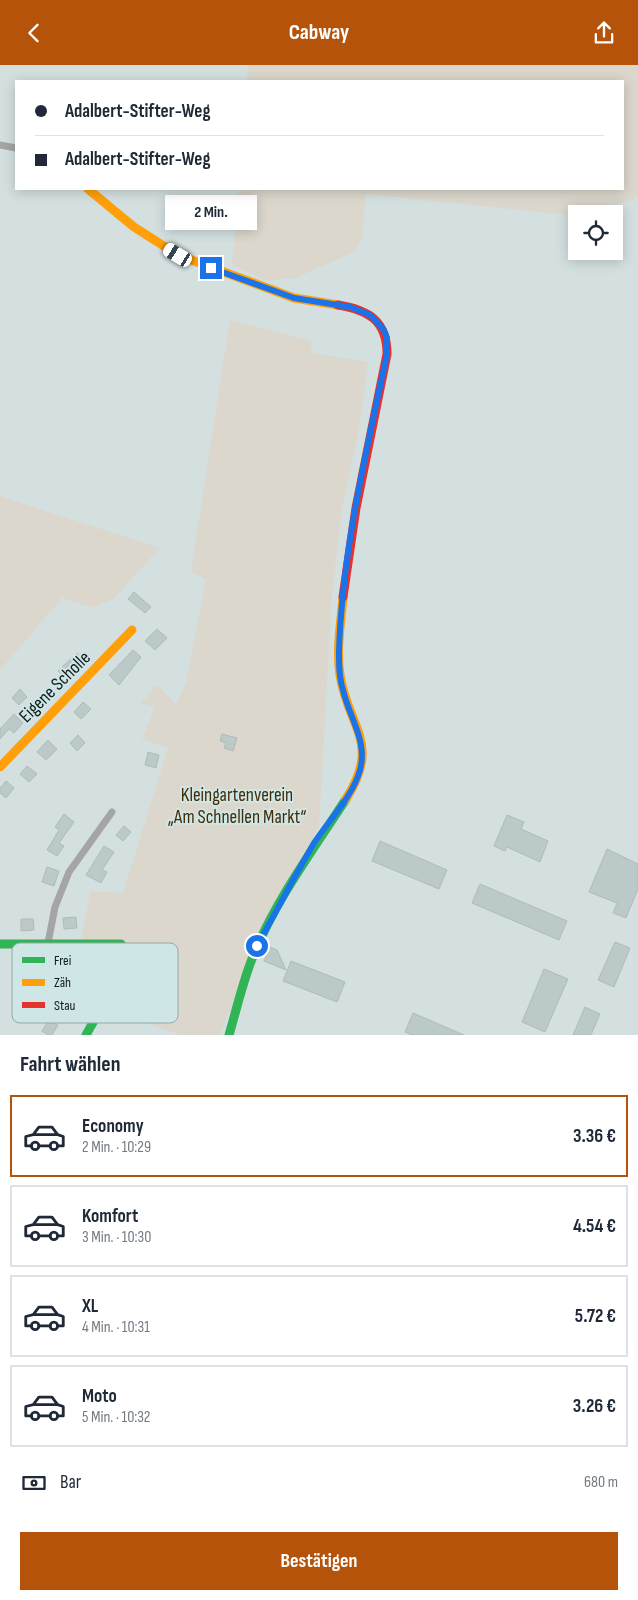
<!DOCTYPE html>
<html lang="de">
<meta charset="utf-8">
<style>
body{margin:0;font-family:"Sofia Sans Condensed",sans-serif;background:#f2f2f3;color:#1f2937;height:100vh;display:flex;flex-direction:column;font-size:19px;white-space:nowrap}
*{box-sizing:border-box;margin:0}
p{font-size:16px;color:#747a83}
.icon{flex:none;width:28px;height:28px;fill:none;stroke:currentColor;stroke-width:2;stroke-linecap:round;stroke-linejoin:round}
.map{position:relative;height:970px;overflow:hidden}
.drawer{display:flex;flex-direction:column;background:#fff;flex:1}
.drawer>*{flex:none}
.banner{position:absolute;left:15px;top:15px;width:609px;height:110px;border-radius:0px;box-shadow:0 2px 12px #0003;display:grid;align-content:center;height:110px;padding:0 20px;background:#fff}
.tools{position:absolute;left:568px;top:140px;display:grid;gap:10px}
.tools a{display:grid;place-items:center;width:55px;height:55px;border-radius:0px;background:#fff;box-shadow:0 2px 12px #0003;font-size:25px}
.end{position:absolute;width:22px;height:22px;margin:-11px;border:6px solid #1a73e8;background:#fff;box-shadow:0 0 0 2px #fff}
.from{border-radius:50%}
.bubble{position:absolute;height:35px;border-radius:0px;background:#fff;box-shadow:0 2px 12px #0003;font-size:16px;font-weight:700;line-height:35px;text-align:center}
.car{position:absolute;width:15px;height:30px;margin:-15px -8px;border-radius:6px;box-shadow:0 0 4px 1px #0007;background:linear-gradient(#fff 24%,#345 0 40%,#fff 0 76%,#345 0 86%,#fff 0)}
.banner b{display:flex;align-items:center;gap:18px;height:48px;font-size:19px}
.banner b+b{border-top:1px solid #e0e1e3}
.banner i{width:12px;height:12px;background:#1f2937}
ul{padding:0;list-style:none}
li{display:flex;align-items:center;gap:15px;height:82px;margin:0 10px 8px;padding:0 10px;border:2px solid #e0e1e3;border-radius:0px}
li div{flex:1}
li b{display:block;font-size:19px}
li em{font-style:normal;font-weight:700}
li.current{border-color:#b45309}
li>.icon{width:45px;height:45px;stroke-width:1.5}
h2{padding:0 20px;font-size:22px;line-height:60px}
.pay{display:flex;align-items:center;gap:12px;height:55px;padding:0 20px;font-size:19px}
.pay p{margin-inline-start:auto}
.primary-button{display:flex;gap:10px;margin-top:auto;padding:10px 20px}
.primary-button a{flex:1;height:58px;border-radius:0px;background:#b45309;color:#fff;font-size:20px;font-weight:700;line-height:58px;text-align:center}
header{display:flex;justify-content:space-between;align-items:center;height:65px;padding:0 20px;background:#b45309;color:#fff;font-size:22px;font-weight:700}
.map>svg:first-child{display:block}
.green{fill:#dbd7cc}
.building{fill:#bbcac9;stroke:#b0bab9}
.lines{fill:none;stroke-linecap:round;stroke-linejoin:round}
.street{stroke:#a4a5a4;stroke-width:7}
.fast{stroke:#30b455;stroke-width:9}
.slow{stroke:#ff9f0a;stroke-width:9}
.jam{stroke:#e5322d;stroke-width:9}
.route{stroke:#1a73e8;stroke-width:6}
.labels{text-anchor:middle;stroke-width:4;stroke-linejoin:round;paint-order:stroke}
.street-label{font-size:19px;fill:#121a1a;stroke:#cee6e5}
.park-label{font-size:19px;fill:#462b06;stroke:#cee6e5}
.key{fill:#cee6e5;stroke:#96a9a8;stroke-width:1}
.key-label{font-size:14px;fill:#121a1a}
</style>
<header><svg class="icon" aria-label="back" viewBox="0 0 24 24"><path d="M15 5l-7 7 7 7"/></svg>Cabway<svg class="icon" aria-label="share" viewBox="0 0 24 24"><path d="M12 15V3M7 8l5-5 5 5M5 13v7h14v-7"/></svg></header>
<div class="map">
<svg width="638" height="970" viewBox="0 0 638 970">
<rect width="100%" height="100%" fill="#d4e0e0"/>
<path class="green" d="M248,0H638V131L631,136L568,150L366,129L362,172L354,187L295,213L266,216L232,199L239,124H622V16H247Z
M230,255L312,276L311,288L368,297L359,365L342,443L332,529L319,762L257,874L220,970H180L105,943L120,888L116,883L80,879L91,826L123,828L168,683L142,674L155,642L141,638L157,620L176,640L186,618L206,515L191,506Z
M0,431L160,483L114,533L94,543L62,533L0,605Z"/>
<path class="building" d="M134,527L151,542L145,548L128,534Z
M157,564L167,573L155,585L145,576Z
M133,585L141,592L119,620L109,610Z
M77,588L84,595L66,614L58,606Z
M20,624L27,632L19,640L12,633Z
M83,637L91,644L81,654L74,647Z
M14,649L23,658L14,668L9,664L0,674V664Z
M222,669L237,673L233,686L224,683L226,678L220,676Z
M78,670L85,678L77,686L70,678Z
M48,675L57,684L46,695L37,687Z
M148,687L159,690L156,703L145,700Z
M27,701L37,709L29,717L20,709Z
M6,716L14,723L6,733L0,728V723Z
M64,749L74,757L59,778L64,781L57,791L47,785L59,765L55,762Z
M507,750L524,757L521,764L548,776L540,797L507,782L505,786L494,781Z
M124,761L131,767L123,776L116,770Z
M380,776L447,805L439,824L372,796Z
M104,781L114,787L102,805L107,807L101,818L86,810Z
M607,784L638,799V824L626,853L613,848L617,838L589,827Z
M47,802L59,806L54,821L42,817Z
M480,819L567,856L559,875L472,838Z
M76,852L77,863L64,864L63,853Z
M21,854H33L34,865L21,866Z
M615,877L630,883L614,922L598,915Z
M265,880L277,885L286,905L264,896L268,887L263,884Z
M291,896L345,917L337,937L283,916Z
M544,904L568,914L545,967L522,957Z
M59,939L65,943L55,958L58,960L52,970H48L42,966Z
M585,942L600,949L591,970H573Z
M413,948L464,970H412L405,967Z"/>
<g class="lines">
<path class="street" d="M0,80L16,83
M48,878L55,842L69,807L112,747"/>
<path class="fast" d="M0,879H121L126,887L110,927L86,970
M229,970C237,943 243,915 254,889C277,833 313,785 346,734"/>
<path class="slow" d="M88,124L134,162L178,190L294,233L338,240
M343,532C341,557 336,585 340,610C348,663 382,677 346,734
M0,702L132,565"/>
<path class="jam" d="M338,240C369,245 387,256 387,289L356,443L343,532"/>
</g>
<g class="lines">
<path class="route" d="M211,203L294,233L350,242L370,250L384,265L387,273V289C366,388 342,486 339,587C339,600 339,613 343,625C349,652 368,676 360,705C353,731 329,755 314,778C294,812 276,847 257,881"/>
</g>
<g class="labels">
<g class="street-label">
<text transform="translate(54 621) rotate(-45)" y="7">Eigene Scholle</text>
</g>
<g class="park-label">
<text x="237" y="736">Kleingartenverein<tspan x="237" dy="22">„Am Schnellen Markt“</tspan></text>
</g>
</g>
<rect x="12" y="878" width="166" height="80" rx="8" class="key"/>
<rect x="22" y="892" width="23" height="6" fill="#30b455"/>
<rect x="22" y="914" width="23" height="7" fill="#ff9f0a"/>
<rect x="22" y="937" width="23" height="6" fill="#e5322d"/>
<g class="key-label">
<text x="54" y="900">Frei</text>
<text x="54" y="922">Zäh</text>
<text x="54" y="945">Stau</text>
</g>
</svg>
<div class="tools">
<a><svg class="icon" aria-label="locate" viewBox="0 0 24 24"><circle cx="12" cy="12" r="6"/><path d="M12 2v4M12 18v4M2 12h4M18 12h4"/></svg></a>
</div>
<i class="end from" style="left:257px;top:881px"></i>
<i class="end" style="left:211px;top:203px"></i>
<div class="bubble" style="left:165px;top:130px;width:92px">2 Min.</div>
<i class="car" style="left:178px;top:190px;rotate:301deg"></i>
<div class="banner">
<b><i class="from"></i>Adalbert-Stifter-Weg</b>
<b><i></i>Adalbert-Stifter-Weg</b>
</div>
</div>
<section class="drawer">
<h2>Fahrt wählen</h2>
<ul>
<li class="current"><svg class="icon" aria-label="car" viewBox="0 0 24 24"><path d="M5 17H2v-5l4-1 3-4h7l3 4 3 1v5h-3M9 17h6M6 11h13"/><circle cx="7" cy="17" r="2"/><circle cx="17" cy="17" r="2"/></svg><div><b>Economy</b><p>2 Min. · 10:29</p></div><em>3.36 €</em></li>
<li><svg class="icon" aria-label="car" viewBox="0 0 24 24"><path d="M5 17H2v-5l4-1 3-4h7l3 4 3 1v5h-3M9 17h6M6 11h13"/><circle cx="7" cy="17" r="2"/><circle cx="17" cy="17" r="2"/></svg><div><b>Komfort</b><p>3 Min. · 10:30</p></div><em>4.54 €</em></li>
<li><svg class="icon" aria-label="car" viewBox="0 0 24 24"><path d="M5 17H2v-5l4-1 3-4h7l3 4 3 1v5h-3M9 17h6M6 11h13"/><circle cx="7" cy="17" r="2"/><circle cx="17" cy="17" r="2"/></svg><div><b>XL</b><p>4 Min. · 10:31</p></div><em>5.72 €</em></li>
<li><svg class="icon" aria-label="car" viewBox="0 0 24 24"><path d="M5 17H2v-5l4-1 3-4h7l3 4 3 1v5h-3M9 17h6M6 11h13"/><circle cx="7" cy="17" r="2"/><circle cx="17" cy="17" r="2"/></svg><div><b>Moto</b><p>5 Min. · 10:32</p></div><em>3.26 €</em></li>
</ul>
<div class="pay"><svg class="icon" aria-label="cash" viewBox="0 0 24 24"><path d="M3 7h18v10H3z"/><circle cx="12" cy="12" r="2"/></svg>Bar<p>680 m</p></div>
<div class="primary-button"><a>Bestätigen</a></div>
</section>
